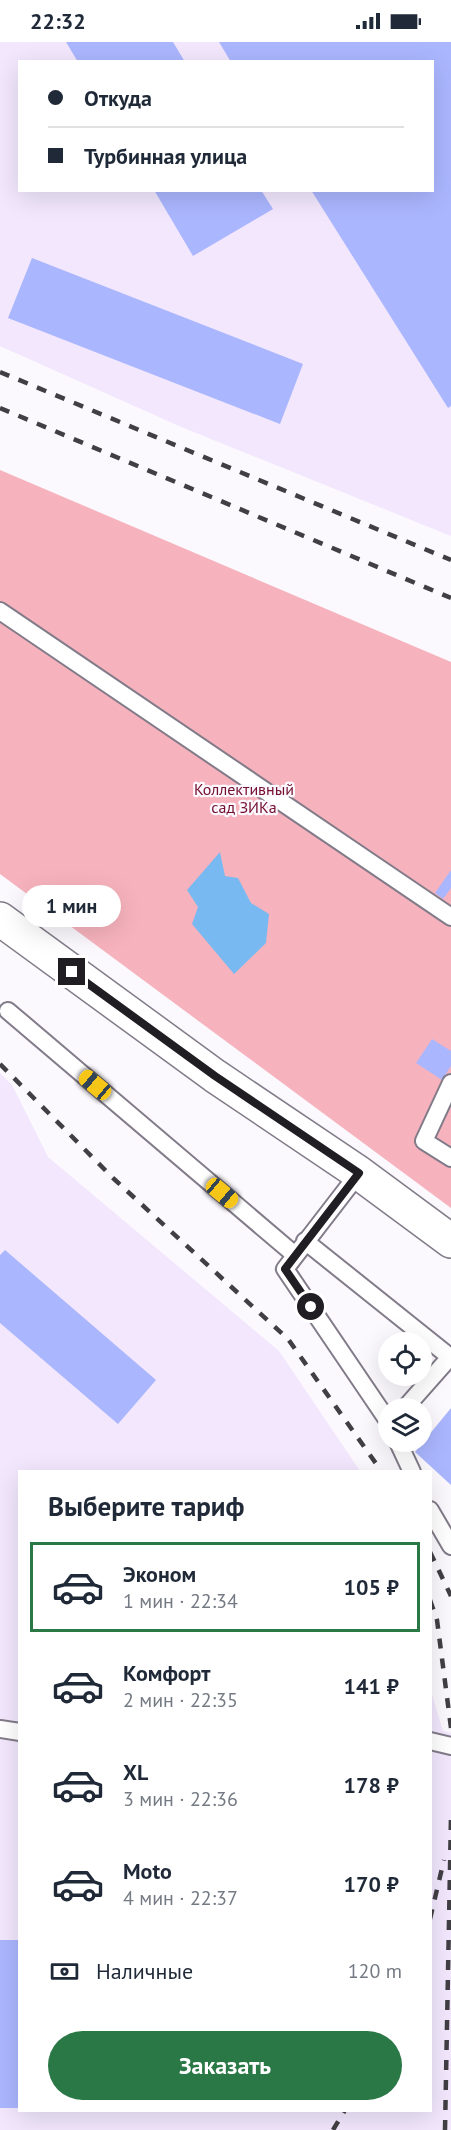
<!DOCTYPE html>
<html lang="ru">
<meta charset="utf-8">
<style>
body{margin:0;font-family:"PT Sans",sans-serif;background:#f6f6f7;color:#1f2937;height:100vh;display:flex;flex-direction:column;font-size:22px;white-space:nowrap}
*{box-sizing:border-box;margin:0}
p{font-size:20px;color:#747a83}
.icon{flex:none;width:33px;height:33px;fill:none;stroke:currentColor;stroke-width:2;stroke-linecap:round;stroke-linejoin:round}
.map{position:relative;flex:1;overflow:hidden}
.drawer{position:absolute;left:18px;top:1428px;width:414px;height:642px;display:flex;flex-direction:column;background:#fff;border-radius:0px;box-shadow:0 6px 24px #0002}
.drawer>*{flex:none}
.banner{position:absolute;left:18px;top:18px;width:416px;height:132px;border-radius:0px;box-shadow:0 6px 24px #0002;display:grid;align-content:center;height:132px;padding:0 30px;background:#fff}
.buttons{position:absolute;left:378px;top:1290px;display:grid;gap:12px}
.buttons a{display:grid;place-items:center;width:54px;height:54px;border-radius:50%;background:#fff;box-shadow:0 6px 24px #0002;font-size:30px}
.end{position:absolute;width:27px;height:27px;margin:-14px;border:8px solid #201d23;background:#fff;box-shadow:0 0 0 3px #fff}
.from{border-radius:50%}
.bubble{position:absolute;height:42px;border-radius:21px;background:#fff;box-shadow:0 6px 24px #0002;font-size:20px;font-weight:700;line-height:42px;text-align:center}
.car{position:absolute;width:18px;height:36px;margin:-18px -9px;border-radius:8px;box-shadow:0 0 4px 2px #0007;background:linear-gradient(#f5c518 24%,#345 0 40%,#f5c518 0 76%,#345 0 86%,#f5c518 0)}
.banner b{display:flex;align-items:center;gap:21px;height:57px;font-size:22px}
.banner b+b{border-top:2px solid #e0e1e3}
.banner i{width:15px;height:15px;background:#1f2937}
ul{padding:0;list-style:none}
li{display:flex;align-items:center;gap:18px;height:90px;margin:0 12px 9px;padding:0 18px;border:3px solid transparent;border-radius:0px}
li div{flex:1}
li b{display:block;font-size:22px}
li em{font-style:normal;font-weight:700}
li.selected{border-color:#2b7847}
li>.icon{width:54px;height:54px;stroke-width:1.5}
h2{padding:0 30px;font-size:27px;line-height:72px}
.pay{display:flex;align-items:center;gap:15px;height:66px;padding:0 30px;font-size:22px}
.pay p{margin-inline-start:auto}
.primary-button{display:flex;gap:12px;margin-top:auto;padding:12px 30px}
.primary-button a{flex:1;height:69px;border-radius:36px;background:#2b7847;color:#fff;font-size:24px;font-weight:700;line-height:69px;text-align:center}
.status{display:flex;justify-content:space-between;align-items:center;height:42px;padding:0 30px;background:#fff;direction:ltr}
.status svg{height:16px;fill:currentColor}
.map>svg:first-child{display:block}
.built{fill:#f2e7fd;fill-rule:evenodd}
.green{fill:#f7b3bd}
.water{fill:#79b9f1}
.building{fill:#aab6fe}
.lines{fill:none;stroke-linecap:round;stroke-linejoin:round}
.service-casing{stroke:#827b89;stroke-width:20}
.secondary-casing{stroke:#827b89;stroke-width:36}
.service{stroke:#fff;stroke-width:16}
.secondary{stroke:#fff;stroke-width:33}
.rail{stroke:#413e44;stroke-width:4.5;stroke-dasharray:10 10;stroke-linecap:butt}
.route{stroke:#201d23;stroke-width:8}
.labels{text-anchor:middle;stroke-width:4.5;stroke-linejoin:round;paint-order:stroke}
.park-label{font-size:16px;fill:#740e2e;stroke:#fbf8fe}
</style>
<div class="status"><b>22:32</b><svg viewBox="0 0 49 12"><path d="M0 12V9h3v3zM5 12V6h3v6zM10 12V3h3v9zM15 12V0h3v12zM26 1h20v11H26zM47 4h2v5h-2z"/></svg></div>
<div class="map">
<svg width="451" height="2088" viewBox="0 0 451 2088">
<rect width="100%" height="100%" fill="#fbf8fe"/>
<path class="built" d="M0,0H451V494L179,384L0,304ZM20,20H432V148H20Z
M0,1031L12,1043L48,1115L279,1309L360,1429L20,1430V2068H430L431,1649L443,1689L451,1691V2088H0Z"/>
<path class="green" d="M0,428L451,620V1166L0,832Z"/>
<path class="water" d="M220,810L225,834L238,836L251,861L269,872L266,901L234,932L192,882L198,865L187,848Z"/>
<path class="building" d="M66,0H173L185,20H78Z
M219,0H451V364L448,366L311,148H432V20H231Z
M154,148H261L273,167L193,214Z
M32,216L303,322L280,382L8,276Z
M451,828V846L443,857L435,851Z
M432,997L451,1009V1024L442,1038L416,1021Z
M5,1208L156,1338L118,1382L0,1281V1213Z
M451,1366V1443L415,1410Z
M0,1898H20V2066H0Z"/>
<g class="lines">
<g class="service-casing">
<path id="service" d="M0,569L451,875
M8,969L295,1213
M451,1041L424,1099L451,1116
M359,1131L285,1227L388,1379
M305,1199L450,1315L405,1366
M398,1400L412,1430
M430,1468L451,1504
M0,1687L20,1690
M430,1699L451,1704"/>
</g>
<g class="secondary-casing">
<path id="secondary" d="M0,877L215,1034L359,1131L451,1199"/>
</g>
<use href="#service" class="service"/>
<use href="#secondary" class="secondary"/>
<path class="rail" d="M0,330L451,518
M0,366L451,556
M0,1022L114,1137L288,1297L382,1430
M430,1510L451,1554
M430,1558L437,1578L451,1686
M430,1877L444,1818
M333,2088L345,2068
M445,2088L451,1774"/>
</g>
<g class="lines">
<path class="route" d="M72,930L215,1034L359,1131L285,1227L311,1265"/>
</g>
<g class="labels">
<g class="park-label">
<text x="244" y="753">Коллективный<tspan x="244" dy="18">сад ЗИКа</tspan></text>
</g>
</g>
</svg>
<div class="buttons">
<a><svg class="icon" aria-label="locate" viewBox="0 0 24 24"><circle cx="12" cy="12" r="6"/><path d="M12 2v4M12 18v4M2 12h4M18 12h4"/></svg></a>
<a><svg class="icon" aria-label="layers" viewBox="0 0 24 24"><path d="M12 4l9 5-9 5-9-5zM3 14l9 5 9-5"/></svg></a>
</div>
<i class="end from" style="left:311px;top:1265px"></i>
<i class="end" style="left:72px;top:930px"></i>
<div class="bubble" style="left:22px;top:843px;width:99px">1 мин</div>
<i class="car" style="left:95px;top:1043px;rotate:310deg"></i>
<i class="car" style="left:222px;top:1151px;rotate:130deg"></i>
<div class="banner">
<b><i class="from"></i>Откуда</b>
<b><i></i>Турбинная улица</b>
</div>
<section class="drawer">
<h2>Выберите тариф</h2>
<ul>
<li class="selected"><svg class="icon" aria-label="car" viewBox="0 0 24 24"><path d="M5 17H2v-5l4-1 3-4h7l3 4 3 1v5h-3M9 17h6M6 11h13"/><circle cx="7" cy="17" r="2"/><circle cx="17" cy="17" r="2"/></svg><div><b>Эконом</b><p>1 мин · 22:34</p></div><em>105 ₽</em></li>
<li><svg class="icon" aria-label="car" viewBox="0 0 24 24"><path d="M5 17H2v-5l4-1 3-4h7l3 4 3 1v5h-3M9 17h6M6 11h13"/><circle cx="7" cy="17" r="2"/><circle cx="17" cy="17" r="2"/></svg><div><b>Комфорт</b><p>2 мин · 22:35</p></div><em>141 ₽</em></li>
<li><svg class="icon" aria-label="car" viewBox="0 0 24 24"><path d="M5 17H2v-5l4-1 3-4h7l3 4 3 1v5h-3M9 17h6M6 11h13"/><circle cx="7" cy="17" r="2"/><circle cx="17" cy="17" r="2"/></svg><div><b>XL</b><p>3 мин · 22:36</p></div><em>178 ₽</em></li>
<li><svg class="icon" aria-label="car" viewBox="0 0 24 24"><path d="M5 17H2v-5l4-1 3-4h7l3 4 3 1v5h-3M9 17h6M6 11h13"/><circle cx="7" cy="17" r="2"/><circle cx="17" cy="17" r="2"/></svg><div><b>Moto</b><p>4 мин · 22:37</p></div><em>170 ₽</em></li>
</ul>
<div class="pay"><svg class="icon" aria-label="cash" viewBox="0 0 24 24"><path d="M3 7h18v10H3z"/><circle cx="12" cy="12" r="2"/></svg>Наличные<p>120 m</p></div>
<div class="primary-button"><a>Заказать</a></div>
</section>
</div>
